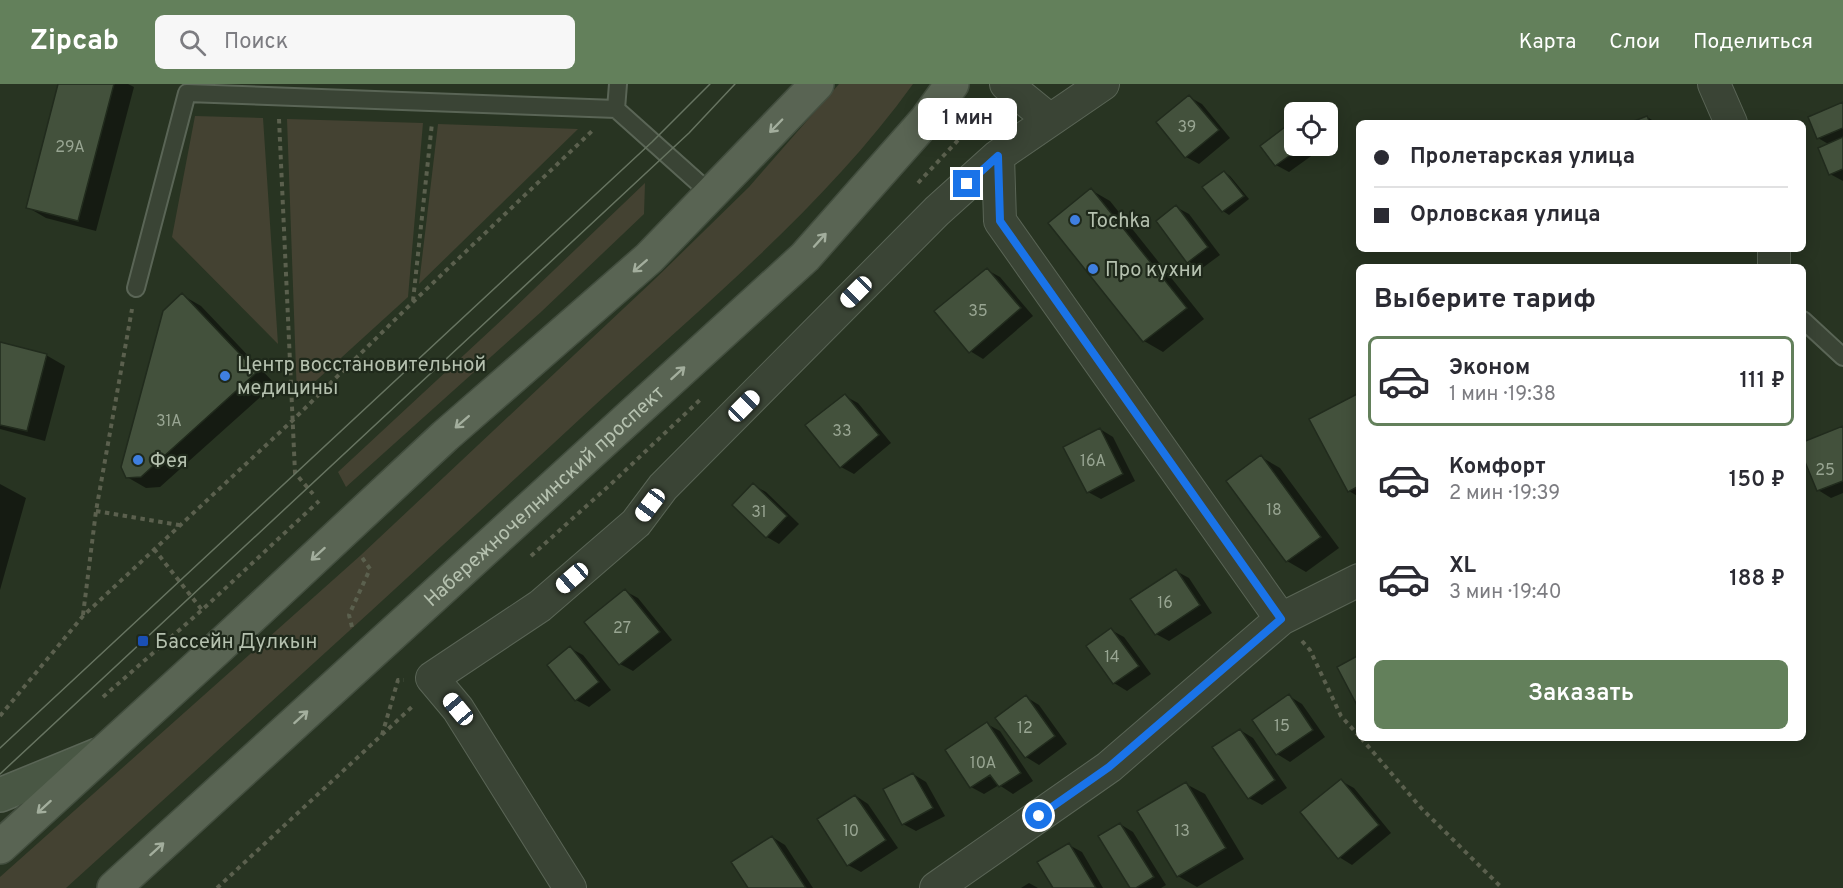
<!DOCTYPE html>
<html lang="ru">
<meta charset="utf-8">
<style>
body{margin:0;font-family:Overpass,sans-serif;background:#f7f7f7;color:#2b2b33;height:100vh;display:flex;flex-direction:column;font-size:22px;white-space:nowrap}
*{box-sizing:border-box;margin:0}
p{font-size:20px;color:#7c7c81}
.icon{flex:none;width:33px;height:33px;fill:none;stroke:currentColor;stroke-width:2;stroke-linecap:round;stroke-linejoin:round}
.map{position:relative;flex:1;overflow:hidden}
.details{position:absolute;left:1356px;top:180px;width:450px;height:477px;display:flex;flex-direction:column;background:#fff;border-radius:9px;box-shadow:0 3px 15px #0003}
.details>*{flex:none}
.guide{position:absolute;left:1356px;top:36px;width:450px;height:132px;border-radius:9px;box-shadow:0 3px 15px #0003;display:grid;align-content:center;height:132px;padding:0 18px;background:#fff}
.controls{position:absolute;left:1284px;top:18px;display:grid;gap:12px}
.controls a{display:grid;place-items:center;width:54px;height:54px;border-radius:9px;background:#fff;box-shadow:0 3px 15px #0003;font-size:30px}
.end{position:absolute;width:27px;height:27px;margin:-14px;border:8px solid #1a73e8;background:#fff;box-shadow:0 0 0 3px #fff}
.from{border-radius:50%}
.bubble{position:absolute;height:42px;border-radius:9px;background:#fff;box-shadow:0 3px 15px #0003;font-size:20px;font-weight:600;line-height:42px;text-align:center}
.car{position:absolute;width:18px;height:36px;margin:-18px -9px;border-radius:8px;box-shadow:0 0 4px 2px #0007;background:linear-gradient(#fff 24%,#345 0 40%,#fff 0 76%,#345 0 86%,#fff 0)}
.guide b{display:flex;align-items:center;gap:21px;height:57px;font-size:22px}
.guide b+b{border-top:2px solid #e1e1e2}
.guide i{width:15px;height:15px;background:#2b2b33}
ul{padding:0;list-style:none}
li{display:flex;align-items:center;gap:18px;height:90px;margin:0 12px 9px;padding:0 6px;border:3px solid transparent;border-radius:9px}
li div{flex:1}
li b{display:block;font-size:22px}
li em{font-style:normal;font-weight:600}
li.on{border-color:#63805b}
li>.icon{width:54px;height:54px;stroke-width:1.5}
h2{padding:0 18px;font-size:27px;line-height:72px}
.cta{display:flex;gap:12px;margin-top:auto;padding:12px 18px}
.cta a{flex:1;height:69px;border-radius:9px;background:#63805b;color:#fff;font-size:24px;font-weight:600;line-height:69px;text-align:center}
header{display:flex;align-items:center;gap:36px;box-sizing:border-box;height:84px;padding:0 30px;background:#63805b;color:#fff}
header strong{font-size:28px}
nav{display:flex;gap:33px;margin-inline-start:auto;font-size:21px}
.search{width:420px;height:54px;background:#f7f7f7;display:flex;align-items:center;gap:15px;box-sizing:border-box;padding:0 21px;border-radius:9px;color:#7c7c81;font-size:22px}
.map>svg:first-child{display:block}
.green{fill:#444232}
.shadow{fill:#0007}
.building{fill:#43513c;stroke:#212b1d;stroke-width:1.5}
.lines{fill:none;stroke-linecap:round;stroke-linejoin:round}
.lane-casing{stroke:#5a6556;stroke-width:20}
.street-casing{stroke:#5a6556;stroke-width:34}
.secondary-casing{stroke:#5a6556;stroke-width:36}
.primary-casing{stroke:#434e3f;stroke-width:36}
.path{stroke:#5b604e;stroke-width:4;stroke-dasharray:4.5 4.5;stroke-linecap:butt}
.lane{stroke:#3a4435;stroke-width:16}
.street{stroke:#3a4435;stroke-width:32}
.secondary{stroke:#495744;stroke-width:33}
.primary{stroke:#596453;stroke-width:33}
.tram{stroke:#677461;stroke-width:1.5}
.oneway{stroke:#a3ae9d}
.route{stroke:#1a73e8;stroke-width:8}
.shop-dot{fill:#3f7fe0;stroke:#1f291b;stroke-width:2}
.transit-dot{fill:#1a4fb4;stroke:#1f291b;stroke-width:2}
.labels{text-anchor:middle;stroke-width:4.5;stroke-linejoin:round;paint-order:stroke}
.number-label{font-size:16px;fill:#98a592}
.poi-label{font-size:20px;fill:#b5c1af;stroke:#1f291b;text-anchor:start}
.street-label{font-size:20px;fill:#b5c1af;stroke:#1f291b}
</style>
<header>
<strong>Zipcab</strong>
<div class="search"><svg class="icon" aria-label="search" viewBox="0 0 24 24"><circle cx="10" cy="10" r="6"/><path d="M15 15l6 6"/></svg>Поиск</div>
<nav><a>Карта</a><a>Слои</a><a>Поделиться</a></nav>
</header>
<div class="map">
<svg width="1843" height="804" viewBox="0 0 1843 804">
<rect width="100%" height="100%" fill="#283422"/>
<path class="green" d="M839,0H913C825,122 706,219 595,321C420,483 243,644 66,804H0V793L361,471L656,194L749,103Z
M195,32L263,34L278,260L172,153Z
M287,35L423,39L408,213L297,314Z
M438,40L578,45L419,200Z
M645,99L644,130L541,228L346,403L338,388L507,231Z"/>
<path class="shadow" d="M60,0H128L134,3L96,147L46,134L27,123Z
M1189,13L1202,20L1230,54L1199,80L1186,73Z
M1843,19V97L1830,90V61L1818,54Z
M1647,33L1657,39H1633Z
M1294,39V62H1318L1321,65L1289,88L1276,81L1262,62Z
M1224,88L1230,92L1249,115L1229,131L1223,127Z
M1091,106L1110,117L1204,235L1163,268L1144,257L1050,139Z
M1176,123L1189,130L1220,171L1201,185L1188,177Z
M987,186L1000,193L1033,232L983,275L970,267Z
M182,211L201,222L275,300L160,403L146,404L127,393Z
M0,259L46,271L65,282L45,357L0,345Z
M1359,311V413L1349,407Z
M845,312L858,319L891,359L854,390L841,383Z
M1843,344V409L1831,414L1818,406L1803,369V360Z
M1100,345L1113,353L1135,397L1101,415L1088,408Z
M1261,373L1280,384L1339,464L1306,488L1287,477Z
M0,400L26,414L0,506Z
M753,401L766,408L799,440L779,460L767,453Z
M1176,487L1189,494L1212,529L1169,557L1156,550Z
M625,507L638,514L672,556L633,587L620,580Z
M1111,546L1124,553L1151,590L1127,607L1114,599Z
M570,564L583,571L611,606L589,623L576,616Z
M1289,612L1302,620L1325,653L1290,678L1277,670L1254,636Z
M1026,613L1039,621L1067,660L1039,681L1026,673Z
M987,640L1000,647L1033,697L1013,710L999,701L984,710L971,703Z
M1240,646L1253,654L1287,704L1262,721L1249,714Z
M913,690L926,698L945,732L916,747L903,740Z
M1341,697L1354,704L1391,749L1352,781L1339,773Z
M1186,700L1205,710L1244,775L1197,803L1178,792L1139,728Z
M856,712L868,720L898,764L861,788L848,781Z
M1120,740L1133,748L1166,801L1161,804H1132Z
M772,753L785,761L813,804H750Z
M1069,761L1082,768L1103,804H1054Z
M1029,799L1038,804H1021Z"/>
<path class="building" d="M58,0H114L78,137L26,124Z
M1189,11L1219,46L1185,74L1156,38Z
M1843,18V44L1817,55L1808,33Z
M1647,32L1650,39H1629Z
M1293,37L1294,62H1303L1275,82L1260,62Z
M1843,53V85L1829,91L1818,64Z
M1224,87L1244,112L1222,128L1202,103Z
M1091,104L1187,224L1143,258L1048,139Z
M1176,121L1208,163L1187,179L1156,137Z
M987,184L1021,224L969,269L934,227Z
M182,209L257,288L141,393L126,394L121,383L163,227Z
M0,258L47,270L27,347L0,341Z
M1359,309V402L1348,408L1309,335Z
M845,310L879,351L840,384L805,341Z
M1843,342V397L1817,407L1803,373V358Z
M1100,344L1123,390L1087,409L1063,363Z
M1261,371L1321,453L1286,478L1226,397Z
M753,399L787,432L766,454L732,421Z
M1176,485L1200,521L1155,551L1130,515Z
M625,505L660,548L619,581L584,538Z
M1111,544L1139,582L1113,600L1086,562Z
M570,562L599,598L575,617L547,581Z
M1359,571V625L1337,583Z
M1289,610L1313,646L1276,671L1252,636Z
M1026,611L1055,652L1025,674L995,634Z
M987,638L1021,689L999,703L990,691L970,704L945,666Z
M1240,645L1275,696L1248,715L1212,663Z
M913,689L933,724L902,741L883,705Z
M1341,695L1379,741L1338,775L1300,728Z
M1186,698L1226,764L1177,793L1137,727Z
M855,711L886,756L847,782L817,735Z
M1120,739L1154,793L1136,804H1130L1098,752Z
M772,752L806,804H748L731,778Z
M1069,759L1096,804H1053L1037,778Z"/>
<g class="lines">
<g class="lane-casing">
<path id="lane" d="M618,0L616,25L711,110
M136,204L187,9L616,25
M1803,236L1843,273"/>
</g>
<g class="street-casing">
<path id="street" d="M1006,0L1050,36
M1714,0L1731,39
M998,72L1000,137L1281,535
M1774,183V165
M570,804L458,625L432,594L540,522L636,439L663,403L937,127L998,72L1103,0
M936,804L1109,683L1281,535L1359,496"/>
</g>
<g class="secondary-casing">
<path id="secondary" d="M0,711L98,671"/>
</g>
<g class="primary-casing">
<g id="primary">
<path d="M0,763L219,563L445,352L649,174L817,0"/>
<path id="s1" d="M114,804L805,173L926,36L952,0"/>
</g>
</g>
<path class="path" d="M279,35L295,389L313,410
M918,99L989,23
M413,217L432,39
M96,427L179,441
M154,465L202,526
M531,472L612,399L702,314
M83,531L96,427L132,225
M352,543L349,531L370,485L361,472
M1302,557L1310,566L1341,632L1359,652
M103,613L202,526L319,417
M0,632L83,532L293,336L413,218L592,47
M382,651L398,596H404
M1361,654L1422,725L1502,804
M217,804L414,621"/>
<use href="#lane" class="lane"/>
<use href="#street" class="street"/>
<use href="#secondary" class="secondary"/>
<use href="#primary" class="primary"/>
<path class="tram" d="M0,664L652,58L710,0
M0,690L689,49L735,0"/>
</g>
<defs><path id="oneway-shaft" d="M-6 0H5M1.5-3L5.5 0L1.5 3" fill="none" stroke-width="1.6" stroke-linecap="round" stroke-linejoin="round" transform="scale(1.5)"/></defs>
<g class="oneway">
<use href="#oneway-shaft" transform="translate(776 42) rotate(134)"/>
<use href="#oneway-shaft" transform="translate(820 156) rotate(-48)"/>
<use href="#oneway-shaft" transform="translate(640 182) rotate(139)"/>
<use href="#oneway-shaft" transform="translate(678 289) rotate(-42)"/>
<use href="#oneway-shaft" transform="translate(462 338) rotate(139)"/>
<use href="#oneway-shaft" transform="translate(318 470) rotate(138)"/>
<use href="#oneway-shaft" transform="translate(301 633) rotate(-42)"/>
<use href="#oneway-shaft" transform="translate(44 723) rotate(138)"/>
<use href="#oneway-shaft" transform="translate(157 765) rotate(-42)"/>
</g>
<g class="lines">
<path class="route" d="M967,100L998,72L1000,137L1281,535L1109,683L1039,732"/>
</g>
<g class="shop-dot">
<circle cx="1075" cy="136" r="6"/>
<circle cx="1093" cy="185" r="6"/>
<circle cx="225" cy="292" r="6"/>
<circle cx="138" cy="376" r="6"/>
</g>
<rect class="transit-dot" x="137" y="551" width="12" height="12" rx="3"/>
<g class="labels">
<g class="number-label">
<text x="1187" y="48">39</text>
<text x="70" y="68">29А</text>
<text x="978" y="232">35</text>
<text x="169" y="342">31А</text>
<text x="842" y="352">33</text>
<text x="1093" y="382">16А</text>
<text x="1825" y="391">25</text>
<text x="1274" y="431">18</text>
<text x="759" y="433">31</text>
<text x="1165" y="524">16</text>
<text x="622" y="549">27</text>
<text x="1112" y="578">14</text>
<text x="1282" y="647">15</text>
<text x="1025" y="649">12</text>
<text x="983" y="684">10А</text>
<text x="851" y="752">10</text>
<text x="1182" y="752">13</text>
</g>
<g class="poi-label">
<text x="1087" y="143">Tochka</text>
<text x="1105" y="192">Про кухни</text>
<text x="237" y="287">Центр восстановительной<tspan x="237" dy="23">медицины</tspan></text>
<text x="150" y="383">Фея</text>
<text x="155" y="564">Бассейн Дулкын</text>
</g>
<g class="street-label">
<text dy="7" stroke="none"><textPath href="#s1" startOffset="582">Набережночелнинский проспект</textPath></text>
</g>
</g>
</svg>
<div class="controls">
<a><svg class="icon" aria-label="locate" viewBox="0 0 24 24"><circle cx="12" cy="12" r="6"/><path d="M12 2v4M12 18v4M2 12h4M18 12h4"/></svg></a>
</div>
<i class="end from" style="left:1039px;top:732px"></i>
<i class="end" style="left:967px;top:100px"></i>
<div class="bubble" style="left:918px;top:14px;width:99px">1 мин</div>
<i class="car" style="left:856px;top:208px;rotate:225deg"></i>
<i class="car" style="left:744px;top:322px;rotate:45deg"></i>
<i class="car" style="left:650px;top:421px;rotate:217deg"></i>
<i class="car" style="left:572px;top:494px;rotate:229deg"></i>
<i class="car" style="left:458px;top:625px;rotate:320deg"></i>
<div class="guide">
<b><i class="from"></i>Пролетарская улица</b>
<b><i></i>Орловская улица</b>
</div>
<section class="details">
<h2>Выберите тариф</h2>
<ul>
<li class="on"><svg class="icon" aria-label="car" viewBox="0 0 24 24"><path d="M5 17H2v-5l4-1 3-4h7l3 4 3 1v5h-3M9 17h6M6 11h13"/><circle cx="7" cy="17" r="2"/><circle cx="17" cy="17" r="2"/></svg><div><b>Эконом</b><p>1 мин · 19:38</p></div><em>111 ₽</em></li>
<li><svg class="icon" aria-label="car" viewBox="0 0 24 24"><path d="M5 17H2v-5l4-1 3-4h7l3 4 3 1v5h-3M9 17h6M6 11h13"/><circle cx="7" cy="17" r="2"/><circle cx="17" cy="17" r="2"/></svg><div><b>Комфорт</b><p>2 мин · 19:39</p></div><em>150 ₽</em></li>
<li><svg class="icon" aria-label="car" viewBox="0 0 24 24"><path d="M5 17H2v-5l4-1 3-4h7l3 4 3 1v5h-3M9 17h6M6 11h13"/><circle cx="7" cy="17" r="2"/><circle cx="17" cy="17" r="2"/></svg><div><b>XL</b><p>3 мин · 19:40</p></div><em>188 ₽</em></li>
</ul>
<div class="cta"><a>Заказать</a></div>
</section>
</div>
